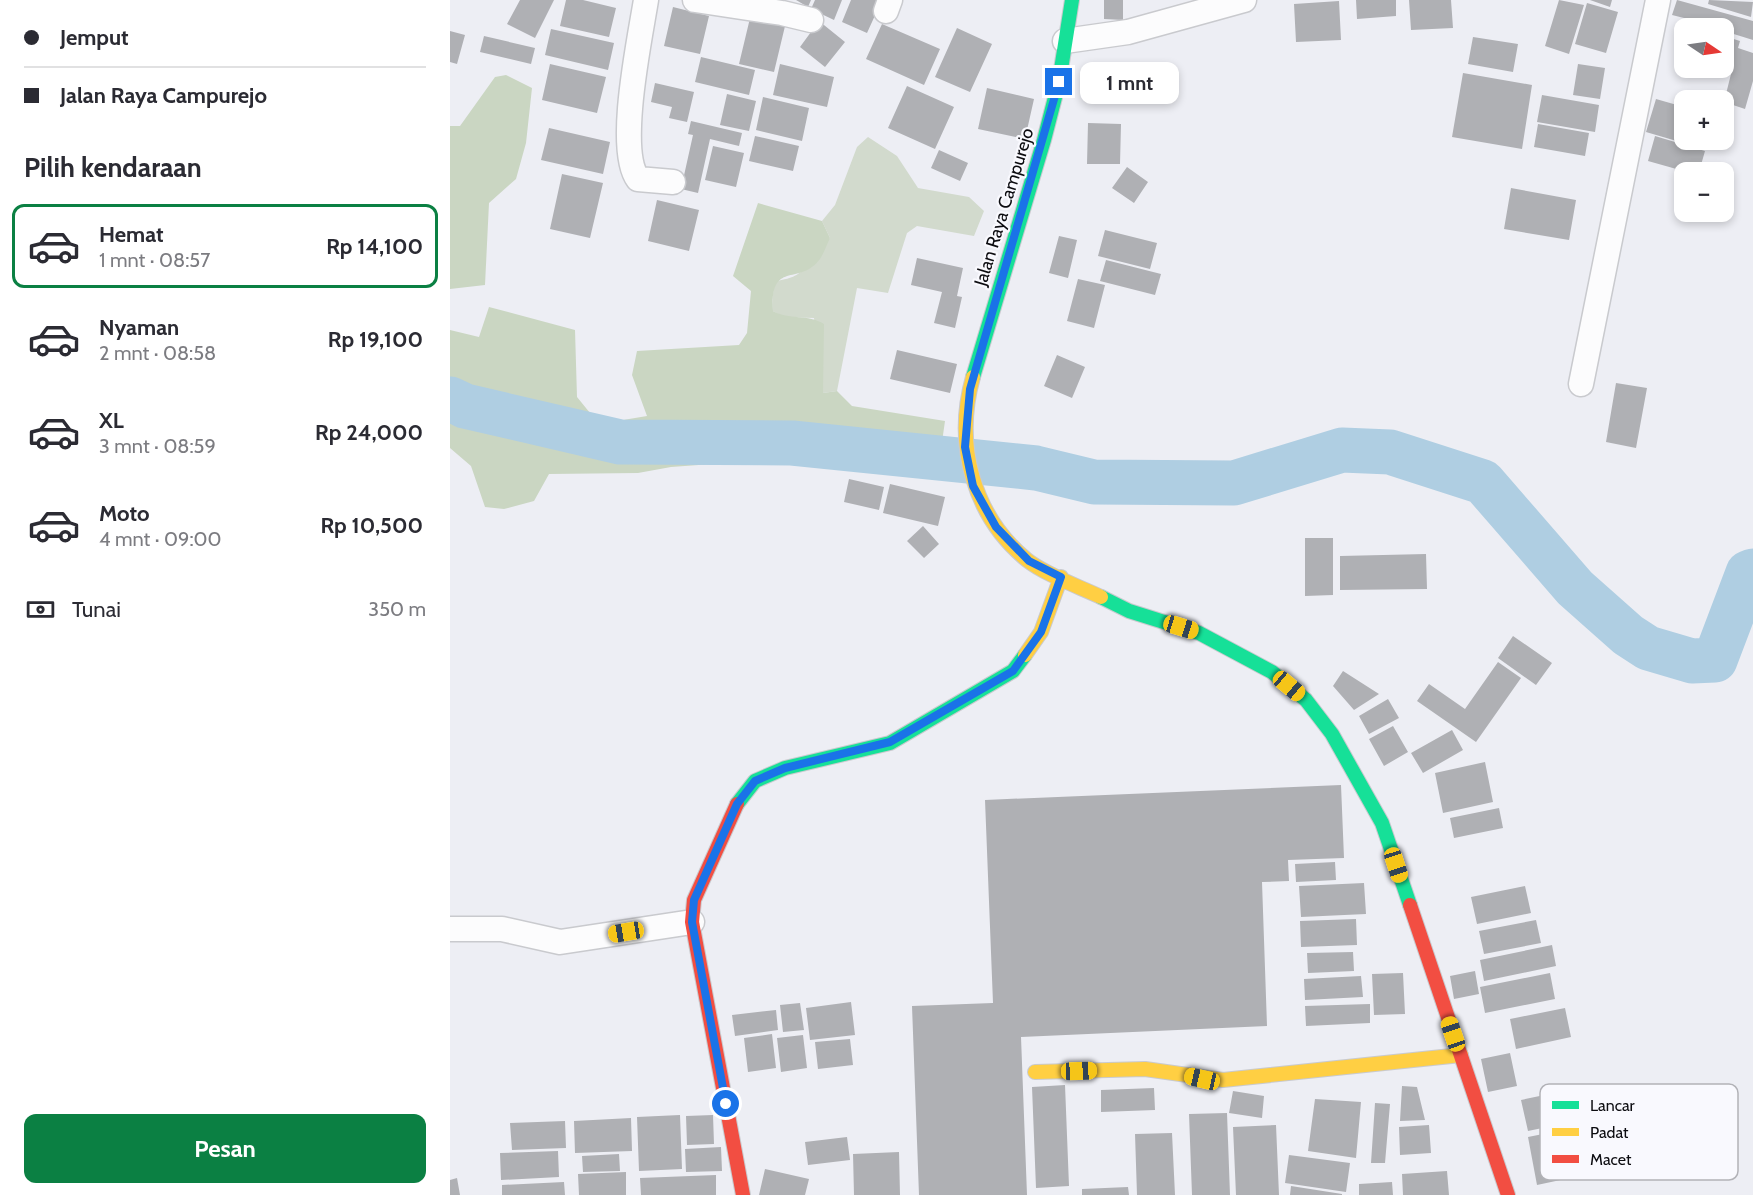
<!DOCTYPE html>
<html lang="id">
<meta charset="utf-8">
<style>
body{margin:0;font-family:Cabin,sans-serif;background:#f7f7f7;color:#2b2b33;height:100vh;display:flex;flex-direction:column;font-size:22px;white-space:nowrap}
*{box-sizing:border-box;margin:0}
p{font-size:20px;color:#7c7c81}
.icon{flex:none;width:33px;height:33px;fill:none;stroke:currentColor;stroke-width:2;stroke-linecap:round;stroke-linejoin:round}
.map{position:relative;flex:1;overflow:hidden}
.details{display:flex;flex-direction:column;background:#fff;width:450px}
.details>*{flex:none}
.guide{display:grid;align-content:center;height:132px;padding:0 24px;background:#fff}
.needle{width:39px;rotate:103deg}
.controls{position:absolute;left:1224px;top:18px;display:grid;gap:12px}
.controls a{display:grid;place-items:center;width:60px;height:60px;border-radius:12px;background:#fff;box-shadow:0 3px 9px #0003;font-size:30px}
.end{position:absolute;width:27px;height:27px;margin:-14px;border:8px solid #1a73e8;background:#fff;box-shadow:0 0 0 3px #fff}
.from{border-radius:50%}
.bubble{position:absolute;height:42px;border-radius:12px;background:#fff;box-shadow:0 3px 9px #0003;font-size:20px;font-weight:700;line-height:42px;text-align:center}
.car{position:absolute;width:18px;height:36px;margin:-18px -9px;border-radius:8px;box-shadow:0 0 4px 2px #0007;background:linear-gradient(#f5c518 24%,#345 0 40%,#f5c518 0 76%,#345 0 86%,#f5c518 0)}
.guide b{display:flex;align-items:center;gap:21px;height:57px;font-size:22px}
.guide b+b{border-top:2px solid #e1e1e2}
.guide i{width:15px;height:15px;background:#2b2b33}
ul{padding:0;list-style:none}
li{display:flex;align-items:center;gap:18px;height:84px;margin:0 12px 9px;padding:0 12px;border:3px solid transparent;border-radius:12px}
li div{flex:1}
li b{display:block;font-size:22px}
li em{font-style:normal;font-weight:700}
li.current{border-color:#0b8043}
li>.icon{width:54px;height:54px;stroke-width:1.5}
h2{padding:0 24px;font-size:27px;line-height:72px}
.pay{display:flex;align-items:center;gap:15px;height:66px;padding:0 24px;font-size:22px}
.pay p{margin-inline-start:auto}
.action{display:flex;gap:12px;margin-top:auto;padding:12px 24px}
.action a{flex:1;height:69px;border-radius:12px;background:#0b8043;color:#fff;font-size:24px;font-weight:700;line-height:69px;text-align:center}
main{display:flex;flex:1;min-height:0}
.map>svg:first-child{display:block}
.green{fill:#d2dacd}
.forest{fill:#cad6c2}
.lines{fill:none;stroke-linecap:round;stroke-linejoin:round}
.river{stroke:#afcee2;stroke-width:45}
.building{fill:#afb0b4}
.street-casing{stroke:#c9cace;stroke-width:27}
.fast-casing{stroke:#c9cace;stroke-width:16}
.slow-casing{stroke:#c9cace;stroke-width:16}
.jam-casing{stroke:#c9cace;stroke-width:16}
.street{stroke:#fcfcfd;stroke-width:24}
.fast{stroke:#16e098;stroke-width:14}
.slow{stroke:#ffcf43;stroke-width:14}
.jam{stroke:#f24e42;stroke-width:14}
.route{stroke:#1a73e8;stroke-width:8}
.labels{text-anchor:middle;stroke-width:4.5;stroke-linejoin:round;paint-order:stroke}
.street-label{font-size:18px;fill:#0c0c10;stroke:#f9f9fe}
.key{fill:#f9f9fe;stroke:#b2b2b7;stroke-width:1.5}
.key-label{font-size:16px;fill:#0c0c10}
</style>
<main>
<section class="details">
<div class="guide">
<b><i class="from"></i>Jemput</b>
<b><i></i>Jalan Raya Campurejo</b>
</div>
<h2>Pilih kendaraan</h2>
<ul>
<li class="current"><svg class="icon" aria-label="car" viewBox="0 0 24 24"><path d="M5 17H2v-5l4-1 3-4h7l3 4 3 1v5h-3M9 17h6M6 11h13"/><circle cx="7" cy="17" r="2"/><circle cx="17" cy="17" r="2"/></svg><div><b>Hemat</b><p>1 mnt · 08:57</p></div><em>Rp 14,100</em></li>
<li><svg class="icon" aria-label="car" viewBox="0 0 24 24"><path d="M5 17H2v-5l4-1 3-4h7l3 4 3 1v5h-3M9 17h6M6 11h13"/><circle cx="7" cy="17" r="2"/><circle cx="17" cy="17" r="2"/></svg><div><b>Nyaman</b><p>2 mnt · 08:58</p></div><em>Rp 19,100</em></li>
<li><svg class="icon" aria-label="car" viewBox="0 0 24 24"><path d="M5 17H2v-5l4-1 3-4h7l3 4 3 1v5h-3M9 17h6M6 11h13"/><circle cx="7" cy="17" r="2"/><circle cx="17" cy="17" r="2"/></svg><div><b>XL</b><p>3 mnt · 08:59</p></div><em>Rp 24,000</em></li>
<li><svg class="icon" aria-label="car" viewBox="0 0 24 24"><path d="M5 17H2v-5l4-1 3-4h7l3 4 3 1v5h-3M9 17h6M6 11h13"/><circle cx="7" cy="17" r="2"/><circle cx="17" cy="17" r="2"/></svg><div><b>Moto</b><p>4 mnt · 09:00</p></div><em>Rp 10,500</em></li>
</ul>
<div class="pay"><svg class="icon" aria-label="cash" viewBox="0 0 24 24"><path d="M3 7h18v10H3z"/><circle cx="12" cy="12" r="2"/></svg>Tunai<p>350 m</p></div>
<div class="action"><a>Pesan</a></div>
</section>
<div class="map">
<svg width="1303" height="1195" viewBox="0 0 1303 1195">
<rect width="100%" height="100%" fill="#edeef4"/>
<path class="green" d="M418,137L447,156L468,188L519,197L534,211L524,236L467,226L457,233L438,293L407,288L387,391L373,393L364,318L334,317L323,311C322,266 330,289 352,271C362,262 371,248 380,238L372,221L385,205L407,147Z"/>
<path class="forest" d="M56,75L82,88L76,143L66,179L39,203L35,285L0,289V126H10L45,77Z
M308,203L372,221L380,238C377,244 374,253 370,259C349,287 320,259 323,311C339,320 358,314 374,324L373,393L387,391L402,406L495,421L488,470L400,459L385,467L304,461L221,467L188,473L99,474L84,501L54,509L35,507L21,466L0,448V330L29,337L39,307L125,330L127,397L149,424L197,416L182,375L187,351L289,345L297,333L301,291L283,276Z"/>
<g class="lines">
<path class="river" d="M0,399L15,406L170,442L342,443L586,468L644,482L784,483L892,450L940,452L1033,482L1125,588L1178,635L1198,648L1242,661L1265,660L1298,573L1303,571"/>
</g>
<path class="building" d="M70,0H104L85,38L57,24Z
M116,0H133L166,8L159,37L110,26Z
M346,0H361L358,7Z
M365,0H392L384,20L361,9Z
M401,0H432L417,33L392,22Z
M654,0H673V20L654,19Z
M906,0H946V16L907,19Z
M959,0H1001L1003,28L961,30Z
M1109,0L1134,5L1119,54L1095,46Z
M1140,0H1162L1160,7Z
M1227,0L1303,21V40L1274,31V28L1222,15Z
M1259,0L1303,2L1301,17L1258,4Z
M889,1L891,40L846,42L844,4Z
M1137,3L1168,12L1156,53L1125,44Z
M223,7L259,16L250,54L214,46Z
M301,14L336,22L324,72L289,64Z
M369,21L395,42L375,67L350,47Z
M432,24L490,49L474,85L416,59Z
M507,28L542,44L520,92L485,77Z
M101,29L164,43L158,70L95,55Z
M0,31L15,35L7,64L0,62Z
M34,36L85,48L81,64L30,52Z
M1274,36L1290,41L1288,48L1303,53V81L1295,109L1274,102L1281,74L1260,68H1274Z
M1023,37L1068,44L1063,72L1018,64Z
M251,57L305,70L299,95L245,82Z
M100,64L156,77L147,113L92,100Z
M330,64L384,77L377,107L323,95Z
M1128,64L1155,68L1150,99L1123,95Z
M649,73L675,74L674,101H649Z
M1013,73L1082,85L1072,149L1002,137Z
M205,83L244,92L237,122L219,118L222,107L201,102Z
M457,86L504,107L485,149L438,128Z
M537,88L584,99L575,139L528,129Z
M277,94L306,101L299,131L270,125Z
M1092,95L1149,105L1145,132L1087,122Z
M313,97L359,108L352,141L306,130Z
M1206,99L1234,107V140H1250L1247,147L1196,132Z
M241,121L292,133L289,146L260,139L248,193L231,189L243,135L238,134Z
M638,123L671,124L670,164H637Z
M1088,124L1139,133L1135,156L1084,147Z
M99,128L160,142L153,174L91,160Z
M305,136L349,146L343,171L299,161Z
M1205,136L1255,151L1249,172H1237L1198,161Z
M263,146L294,153L286,187L255,180Z
M489,150L518,163L510,181L481,168Z
M677,167L698,182L684,203L662,188Z
M112,174L153,183L140,238L100,229Z
M1061,188L1126,200L1119,240L1054,229Z
M207,200L249,210L239,251L198,241Z
M655,230L707,243L700,269L648,256Z
M609,236L627,240L618,278L599,273Z
M467,258L513,268L507,296L512,297L505,328L484,323L492,292L461,285Z
M656,260L711,274L705,295L650,281Z
M628,279L655,285L644,328L617,321Z
M447,350L507,364L500,393L440,379Z
M607,355L635,367L622,398L594,386Z
M1166,383L1197,388L1186,448L1156,442Z
M399,479L434,487L429,510L394,502Z
M440,484L495,497L488,526L433,513Z
M473,526L489,544L474,558L457,541Z
M855,538H883V595L855,596Z
M976,554L977,589L890,590V556Z
M1063,636L1102,663L1086,685L1048,658Z
M1048,662L1071,678L1026,742L967,701L979,684L1015,709Z
M893,671L929,694L904,710L883,686Z
M938,699L949,718L919,734L909,716Z
M943,726L958,752L934,766L919,739Z
M1002,730L1013,750L973,773L961,753Z
M1035,762L1043,802L993,813L985,773Z
M891,785L894,858L838,860L839,881L812,882L817,1026L571,1037L577,1195H469L462,1006L543,1003L535,800Z
M1049,808L1053,828L1004,838L1000,818Z
M885,862L886,880L846,882L845,864Z
M914,883L916,914L851,917L849,886Z
M1075,886L1081,913L1027,924L1021,897Z
M906,919L907,945L851,947L850,921Z
M1086,920L1091,943L1034,954L1029,931Z
M1102,945L1106,966L1034,981L1030,960Z
M903,952L904,971L858,973L857,953Z
M1025,971L1029,994L1004,999L1000,976Z
M953,973L955,1014L924,1015L922,974Z
M1100,973L1105,999L1035,1013L1030,987Z
M911,976L913,997L855,1000L854,979Z
M401,1002L405,1035L360,1040L356,1008Z
M350,1003L354,1030L333,1032L330,1005Z
M920,1004V1023L856,1026L855,1006Z
M1115,1008L1121,1037L1066,1049L1060,1019Z
M326,1010L328,1030L285,1036L282,1015Z
M322,1034L326,1068L298,1072L294,1038Z
M353,1035L357,1068L331,1072L327,1038Z
M400,1039L403,1065L368,1069L365,1042Z
M1060,1053L1067,1086L1038,1092L1031,1059Z
M615,1085L619,1186L586,1188L582,1087Z
M952,1086L967,1087L975,1120L950,1121Z
M1138,1086L1145,1117L1078,1131L1071,1100Z
M704,1088L705,1110L651,1112V1090Z
M783,1091L814,1096L812,1118L779,1113Z
M865,1099L911,1102L906,1158L858,1151Z
M925,1103L940,1104L935,1163H921Z
M777,1113L780,1195H742L739,1114Z
M230,1115L232,1169L189,1171L187,1117Z
M263,1115L264,1144L237,1145L236,1116Z
M181,1118L182,1151L125,1153L124,1121Z
M115,1121L116,1148L62,1150L60,1123Z
M1153,1122L1162,1169L1087,1185L1078,1137Z
M826,1125L829,1195H786L783,1127Z
M979,1125L981,1153L950,1155L949,1127Z
M722,1133L725,1195H687L685,1134Z
M397,1137L400,1160L358,1165L355,1142Z
M271,1147L272,1171L236,1172L235,1149Z
M108,1151L109,1177L51,1180L50,1153Z
M449,1152L450,1195H404L403,1154Z
M169,1154L170,1171L133,1172L132,1156Z
M839,1155L900,1163L896,1192L835,1183Z
M315,1169L359,1179L355,1195H309Z
M997,1171L999,1195H953L952,1174Z
M176,1172V1195H129L128,1174Z
M266,1175V1195H191L190,1178Z
M7,1178L10,1195H0V1180Z
M114,1182L115,1195H52V1185Z
M942,1182L943,1195H909V1184Z
M841,1186L892,1194V1195H840Z
M678,1187L679,1195H632V1189Z"/>
<g class="lines">
<g class="street-casing">
<path id="street" d="M196,0C190,38 166,150 188,179L223,182
M245,0L332,13L361,20
M436,11L440,0
M615,41L678,32L794,0
M1131,384L1208,0
M0,929H52L110,942L242,922"/>
</g>
<g class="fast-casing">
<path id="fast" d="M523,377L594,140L609,82L622,0
M651,597L679,611L749,633L822,672L856,700L882,734L932,823L960,905
M287,804L305,781L335,768L440,743L563,671L575,655"/>
</g>
<g class="slow-casing">
<path id="slow" d="M523,377C504,444 523,516 577,560C596,575 630,587 651,597
M575,655L591,632L611,577
M585,1072L695,1069L773,1080L1011,1055"/>
</g>
<g class="jam-casing">
<path id="jam" d="M287,804L244,900L242,922L293,1195
M960,905L1058,1195"/>
</g>
<use href="#street" class="street"/>
<use href="#fast" class="fast"/>
<use href="#slow" class="slow"/>
<use href="#jam" class="jam"/>
</g>
<g class="lines">
<path class="route" d="M276,1104L242,922L244,900L287,804L305,781L335,768L440,742L563,671L591,632L611,577L579,561L546,527L523,486L515,447L520,389L609,82"/>
</g>
<g class="labels">
<g class="street-label">
<text transform="translate(554 207) rotate(-73)" y="6">Jalan Raya Campurejo</text>
</g>
</g>
<rect x="1090" y="1084" width="198" height="96" rx="9" class="key"/>
<rect x="1102" y="1101" width="27" height="8" fill="#16e098"/>
<rect x="1102" y="1128" width="27" height="8" fill="#ffcf43"/>
<rect x="1102" y="1155" width="27" height="8" fill="#f24e42"/>
<g class="key-label">
<text x="1140" y="1111">Lancar</text>
<text x="1140" y="1138">Padat</text>
<text x="1140" y="1165">Macet</text>
</g>
</svg>
<div class="controls">
<a><svg class="needle" viewBox="-14 -14 28 28"><path d="M0-13l5 13h-10z" fill="#e53935"/><path d="M0 13l5-13h-10z" fill="#7c7c81"/></svg></a>
<a>+</a>
<a>−</a>
</div>
<i class="end from" style="left:276px;top:1104px"></i>
<i class="end" style="left:609px;top:82px"></i>
<div class="bubble" style="left:630px;top:62px;width:99px">1 mnt</div>
<i class="car" style="left:731px;top:627px;rotate:107deg"></i>
<i class="car" style="left:839px;top:686px;rotate:130deg"></i>
<i class="car" style="left:946px;top:865px;rotate:162deg"></i>
<i class="car" style="left:176px;top:932px;rotate:261deg"></i>
<i class="car" style="left:1003px;top:1034px;rotate:341deg"></i>
<i class="car" style="left:629px;top:1071px;rotate:88deg"></i>
<i class="car" style="left:752px;top:1079px;rotate:283deg"></i>
</div>
</main>
